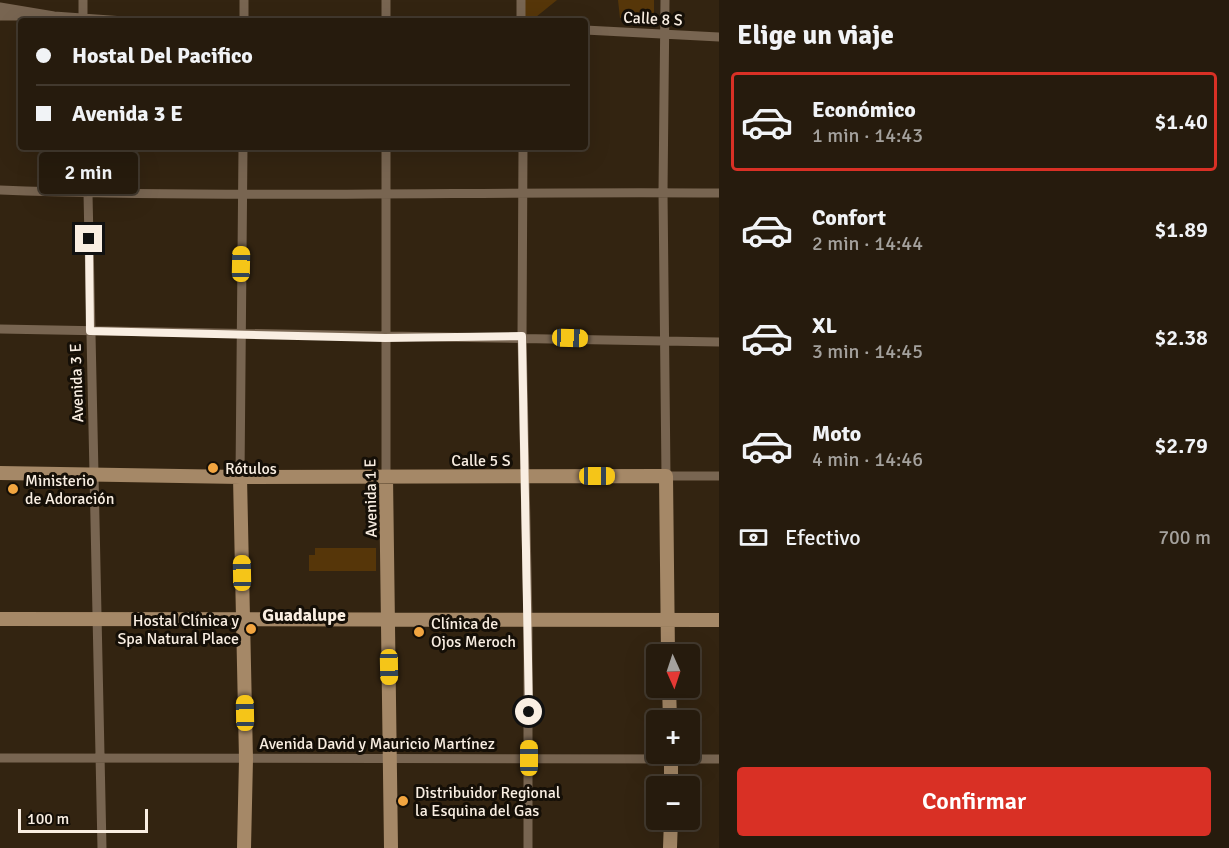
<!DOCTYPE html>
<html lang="es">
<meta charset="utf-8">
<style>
body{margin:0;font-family:Signika,sans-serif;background:#2e2416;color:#f1f3f6;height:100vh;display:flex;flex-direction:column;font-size:22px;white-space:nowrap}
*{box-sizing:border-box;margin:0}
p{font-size:20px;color:#a4a19d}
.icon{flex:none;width:33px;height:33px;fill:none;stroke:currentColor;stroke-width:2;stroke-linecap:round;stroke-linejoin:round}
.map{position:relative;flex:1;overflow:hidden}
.panel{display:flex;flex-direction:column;background:#261b0d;width:510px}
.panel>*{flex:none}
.top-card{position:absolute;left:18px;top:18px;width:570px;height:132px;border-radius:6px;box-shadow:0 6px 24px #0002,0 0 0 2px #42392e;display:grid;align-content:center;height:132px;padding:0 18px;background:#261b0d}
.needle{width:39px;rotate:177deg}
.controls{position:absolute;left:646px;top:644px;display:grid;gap:12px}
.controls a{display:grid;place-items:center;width:54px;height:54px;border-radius:6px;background:#261b0d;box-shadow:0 6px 24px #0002,0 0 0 2px #42392e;font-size:30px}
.scale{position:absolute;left:18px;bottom:15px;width:130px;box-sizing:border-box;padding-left:6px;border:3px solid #f9eee2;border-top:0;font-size:16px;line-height:21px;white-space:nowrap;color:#f9eee2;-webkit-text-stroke:4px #150f07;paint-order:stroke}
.end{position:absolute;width:27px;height:27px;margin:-14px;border:8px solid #f9eee2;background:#111;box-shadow:0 0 0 3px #111}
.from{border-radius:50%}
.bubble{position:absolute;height:42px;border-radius:6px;background:#261b0d;box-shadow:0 6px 24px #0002,0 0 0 2px #42392e;font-size:20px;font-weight:600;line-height:42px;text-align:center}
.car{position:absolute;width:18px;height:36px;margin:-18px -9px;border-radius:8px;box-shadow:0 0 4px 2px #0007;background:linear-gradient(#f5c518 24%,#345 0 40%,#f5c518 0 76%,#345 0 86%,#f5c518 0)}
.top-card b{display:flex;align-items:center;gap:21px;height:57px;font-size:22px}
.top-card b+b{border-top:2px solid #42392e}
.top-card i{width:15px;height:15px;background:#f1f3f6}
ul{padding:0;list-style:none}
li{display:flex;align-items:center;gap:18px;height:99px;margin:0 12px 9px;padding:0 6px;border:3px solid transparent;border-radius:6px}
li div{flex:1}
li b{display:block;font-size:22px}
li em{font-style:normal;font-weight:600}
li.current{border-color:#d93025}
li>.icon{width:54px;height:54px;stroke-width:1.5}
h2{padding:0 18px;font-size:27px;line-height:72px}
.pay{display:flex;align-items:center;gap:15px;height:66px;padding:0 18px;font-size:22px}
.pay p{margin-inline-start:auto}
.primary-button{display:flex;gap:12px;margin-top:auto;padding:12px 18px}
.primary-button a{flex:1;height:69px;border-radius:6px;background:#d93025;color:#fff;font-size:24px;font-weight:600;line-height:69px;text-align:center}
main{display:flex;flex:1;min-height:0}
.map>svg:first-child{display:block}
.green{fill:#563609}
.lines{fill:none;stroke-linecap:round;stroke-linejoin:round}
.street{stroke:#786551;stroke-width:9}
.secondary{stroke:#a58867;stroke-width:14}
.route{stroke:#f9eee2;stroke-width:8}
.poi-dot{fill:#f2a540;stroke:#150f07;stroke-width:2}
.labels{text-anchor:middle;stroke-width:6;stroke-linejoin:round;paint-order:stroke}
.street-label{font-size:16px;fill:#f9eee2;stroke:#150f07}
.poi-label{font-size:16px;fill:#f9eee2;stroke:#150f07;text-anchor:start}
.neighbourhood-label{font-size:18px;font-weight:bold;fill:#f9eee2;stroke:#150f07}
</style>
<main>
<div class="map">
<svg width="719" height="848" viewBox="0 0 719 848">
<rect width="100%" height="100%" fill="#332411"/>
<path class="green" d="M521,0H557L531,21H521Z
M618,0H654V19L620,18Z
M315,548H376V571H309V555H315Z"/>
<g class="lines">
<path class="street" d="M386,0V21
M521,0V21
M665,0L663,192L666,476H719
M0,7L54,16L124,21
M0,16H28
M83,21V0
M244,21V0
M585,30L719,37
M87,147L102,848
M386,147V477
M523,147L522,336L528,621V848
M0,190C240,199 479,191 719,193
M0,329L719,342
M240,477L243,147
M0,758L719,759"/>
<path class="secondary" d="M0,473L240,477L666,476L668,654
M240,477L246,759L244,848
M386,477L391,848
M0,619L719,620
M669,687L670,720
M671,786V753
M670,848L671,819"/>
</g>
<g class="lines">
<path class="route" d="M89,239L90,331L385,338L522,336L529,712"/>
</g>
<g class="poi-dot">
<circle cx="213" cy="468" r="6"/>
<circle cx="13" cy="489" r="6"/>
<circle cx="251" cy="629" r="6"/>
<circle cx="419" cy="632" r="6"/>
<circle cx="403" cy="801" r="6"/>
</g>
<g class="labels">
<g class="street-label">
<text transform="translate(653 18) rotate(3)" y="6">Calle 8 S</text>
<text transform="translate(76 383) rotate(-92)" y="6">Avenida 3 E</text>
<text x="481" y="466">Calle 5 S</text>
<text transform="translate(370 498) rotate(-91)" y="6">Avenida 1 E</text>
<text x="377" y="749">Avenida David y Mauricio Martínez</text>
</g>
<g class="poi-label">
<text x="225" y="474">Rótulos</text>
<text x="25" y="486">Ministerio<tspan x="25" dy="18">de Adoración</tspan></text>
<text x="239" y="626" text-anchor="end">Hostal Clínica y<tspan x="239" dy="18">Spa Natural Place</tspan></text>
<text x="431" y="629">Clínica de<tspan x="431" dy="18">Ojos Meroch</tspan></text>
<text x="415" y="798">Distribuidor Regional<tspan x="415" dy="18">la Esquina del Gas</tspan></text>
</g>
<g class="neighbourhood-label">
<text x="304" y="621">Guadalupe</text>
</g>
</g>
</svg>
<div class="controls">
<a><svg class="needle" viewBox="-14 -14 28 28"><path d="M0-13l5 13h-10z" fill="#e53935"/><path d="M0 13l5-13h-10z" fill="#a4a19d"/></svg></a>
<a>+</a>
<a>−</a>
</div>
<div class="scale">100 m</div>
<i class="end from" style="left:529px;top:712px"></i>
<i class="end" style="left:89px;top:239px"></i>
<div class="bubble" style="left:39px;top:152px;width:99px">2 min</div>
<i class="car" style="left:241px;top:264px;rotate:1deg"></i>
<i class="car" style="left:570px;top:338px;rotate:92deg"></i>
<i class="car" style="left:597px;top:476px;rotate:90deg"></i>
<i class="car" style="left:242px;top:573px;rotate:359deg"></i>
<i class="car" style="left:389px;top:667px;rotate:179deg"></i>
<i class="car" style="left:245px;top:713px;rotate:359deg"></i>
<i class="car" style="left:529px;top:758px;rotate:0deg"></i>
<div class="top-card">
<b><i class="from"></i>Hostal Del Pacifico</b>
<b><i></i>Avenida 3 E</b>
</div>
</div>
<section class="panel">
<h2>Elige un viaje</h2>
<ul>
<li class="current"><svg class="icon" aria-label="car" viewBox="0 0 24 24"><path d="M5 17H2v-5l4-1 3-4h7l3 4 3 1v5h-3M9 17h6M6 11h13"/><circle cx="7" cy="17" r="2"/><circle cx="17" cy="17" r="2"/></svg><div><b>Económico</b><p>1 min · 14:43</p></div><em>$1.40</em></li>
<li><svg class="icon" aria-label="car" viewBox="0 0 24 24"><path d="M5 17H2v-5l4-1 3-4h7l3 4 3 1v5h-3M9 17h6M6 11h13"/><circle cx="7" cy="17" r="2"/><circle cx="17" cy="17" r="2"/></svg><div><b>Confort</b><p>2 min · 14:44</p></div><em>$1.89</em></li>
<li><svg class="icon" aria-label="car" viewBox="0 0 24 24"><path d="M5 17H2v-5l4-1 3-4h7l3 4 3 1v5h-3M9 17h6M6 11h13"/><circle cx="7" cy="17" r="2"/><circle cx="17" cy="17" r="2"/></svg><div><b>XL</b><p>3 min · 14:45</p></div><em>$2.38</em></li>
<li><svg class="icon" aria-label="car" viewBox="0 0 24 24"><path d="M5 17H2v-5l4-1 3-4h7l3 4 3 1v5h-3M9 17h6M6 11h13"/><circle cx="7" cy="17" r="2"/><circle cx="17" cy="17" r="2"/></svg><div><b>Moto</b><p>4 min · 14:46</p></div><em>$2.79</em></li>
</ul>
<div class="pay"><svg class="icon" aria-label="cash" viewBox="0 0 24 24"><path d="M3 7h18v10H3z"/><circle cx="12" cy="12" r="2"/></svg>Efectivo<p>700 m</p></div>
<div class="primary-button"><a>Confirmar</a></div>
</section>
</main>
